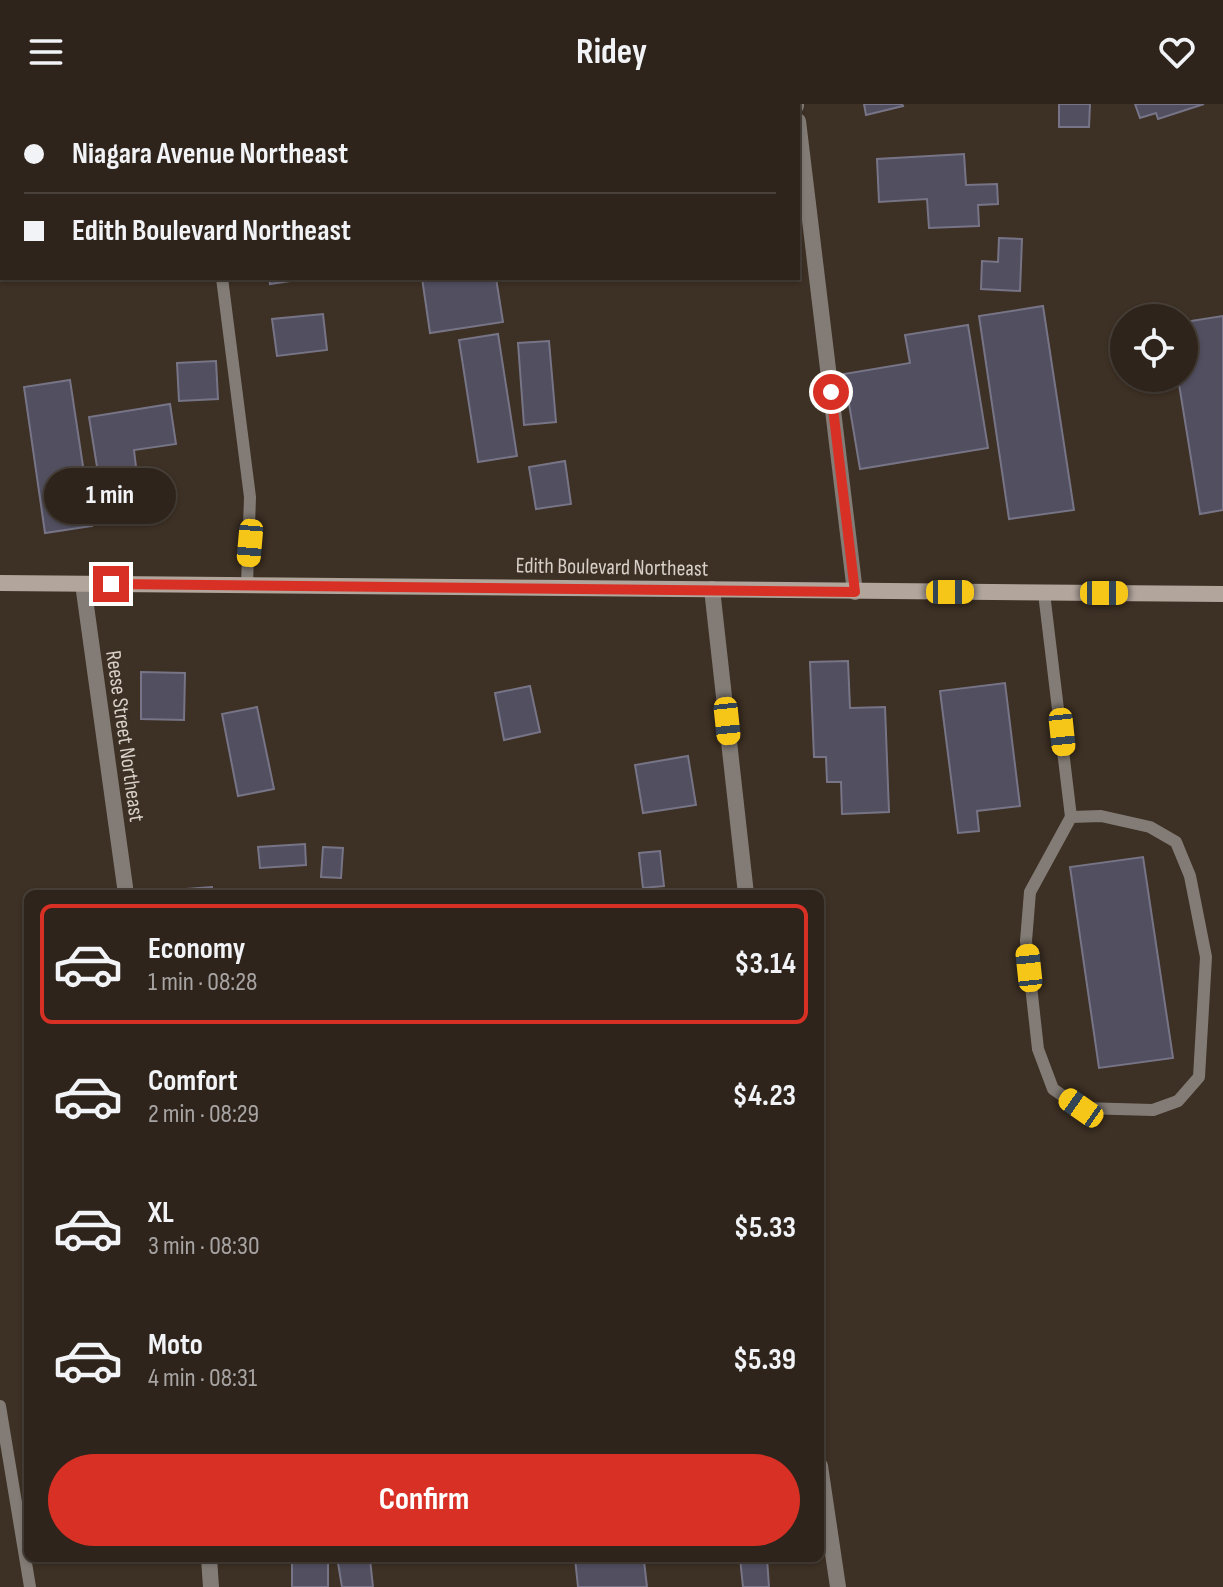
<!DOCTYPE html>
<meta charset="utf-8">
<style>
body{margin:0;font-family:"Sofia Sans Condensed",sans-serif;background:#362c24;color:#f1f3f6;height:100vh;display:flex;flex-direction:column;font-size:30px;white-space:nowrap}
*{box-sizing:border-box;margin:0}
p{font-size:26px;color:#a7a4a3}
.icon{flex:none;width:44px;height:44px;fill:none;stroke:currentColor;stroke-width:2;stroke-linecap:round;stroke-linejoin:round}
.map{position:relative;flex:1;overflow:hidden}
.side{position:absolute;left:24px;top:786px;width:800px;height:672px;display:flex;flex-direction:column;background:#2e241b;border-radius:12px;box-shadow:0 2px 6px #0004,0 0 0 2px #49413a}
.side>*{flex:none}
.hud{position:absolute;left:0px;top:0px;width:800px;height:176px;box-shadow:0 2px 6px #0004,0 0 0 2px #49413a;display:grid;align-content:center;height:176px;padding:0 24px;background:#2e241b}
.buttons{position:absolute;left:1110px;top:200px;display:grid;gap:16px}
.buttons a{display:grid;place-items:center;width:88px;height:88px;border-radius:50%;background:#2e241b;box-shadow:0 2px 6px #0004,0 0 0 2px #49413a;font-size:40px}
.end{position:absolute;width:36px;height:36px;margin:-18px;border:10px solid #d93025;background:#fff;box-shadow:0 0 0 4px #fff}
.from{border-radius:50%}
.bubble{position:absolute;height:56px;border-radius:28px;background:#2e241b;box-shadow:0 2px 6px #0004,0 0 0 2px #49413a;font-size:26px;font-weight:700;line-height:56px;text-align:center}
.car{position:absolute;width:24px;height:48px;margin:-24px -12px;border-radius:10px;box-shadow:0 0 6px 2px #0007;background:linear-gradient(#f5c518 24%,#345 0 40%,#f5c518 0 76%,#345 0 86%,#f5c518 0)}
.hud b{display:flex;align-items:center;gap:28px;height:76px;font-size:30px}
.hud b+b{border-top:2px solid #49413a}
.hud i{width:20px;height:20px;background:#f1f3f6}
ul{padding:14px 0 0;list-style:none}
li{display:flex;align-items:center;gap:24px;height:120px;margin:0 16px 12px;padding:0 8px;border:4px solid transparent;border-radius:12px}
li div{flex:1}
li b{display:block;font-size:30px}
li em{font-style:normal;font-weight:700}
li.on{border-color:#d93025}
li>.icon{width:72px;height:72px;stroke-width:1.5}
.button{display:flex;gap:16px;margin-top:auto;padding:16px 24px}
.button a{flex:1;height:92px;border-radius:48px;background:#d93025;color:#fff;font-size:32px;font-weight:700;line-height:92px;text-align:center}
header{display:flex;justify-content:space-between;align-items:center;height:104px;padding:0 24px;background:#2e241b;font-size:36px;font-weight:700}
.map>svg:first-child{display:block}
.lines{fill:none;stroke-linecap:round;stroke-linejoin:round}
.stream{stroke:#012021;stroke-width:8}
.building{fill:#514f60;stroke:#767486;stroke-width:2}
.lane{stroke:#837c76;stroke-width:12}
.street{stroke:#837c76;stroke-width:16}
.secondary{stroke:#b1a59c;stroke-width:16}
.route{stroke:#d93025;stroke-width:10}
.labels{text-anchor:middle;stroke-width:6;stroke-linejoin:round;paint-order:stroke}
.street-label{font-size:22px;fill:#d8d0c8;stroke:#3d3024}
</style>
<header><svg class="icon" aria-label="menu" viewBox="0 0 24 24"><path d="M4 6h16M4 12h16M4 18h16"/></svg>Ridey<svg class="icon" aria-label="heart" viewBox="0 0 24 24"><path d="M12 20l-8-8c-3-5 5-10 8-4 3-6 11-1 8 4z"/></svg></header>
<div class="map">
<svg width="1223" height="1483" viewBox="0 0 1223 1483">
<rect width="100%" height="100%" fill="#3d3024"/>
<g class="lines">
<path class="stream" d="M163,2L166,0
M0,103L2,102"/>
</g>
<path class="building" d="M864,0H902L903,2L866,11Z
M1059,0H1090L1089,23H1059Z
M1135,0H1204L1158,15L1156,9L1140,14Z
M964,50L966,81L997,80L998,100L978,101L979,122L929,124L927,95L879,98L877,55Z
M999,134L1022,135L1020,187L981,185L982,157L998,158Z
M269,174H310L270,180Z
M422,174H496L503,218L430,229Z
M1043,202L1074,406L1009,415L979,212Z
M323,210L327,246L277,252L272,215Z
M1223,212V406L1200,410L1178,274H1184V218Z
M968,221L988,344L860,365L844,270L910,259L905,231Z
M498,230L517,352L478,358L459,236Z
M549,237L556,318L524,321L518,239Z
M216,257L218,295L179,297L177,259Z
M70,276L92,422L45,429L24,283Z
M170,300L176,340L134,346L136,363L98,369L89,313Z
M565,357L571,400L536,405L529,363Z
M848,557L850,604L885,603L889,708L842,710L841,678H827L826,653H814L810,558Z
M141,568L185,569L184,616L141,615Z
M1005,579L1020,702L977,707L979,727L958,729L940,587Z
M530,582L540,628L504,636L495,589Z
M257,603L274,685L238,692L222,610Z
M688,652L696,701L643,709L635,661Z
M305,740L306,761L260,764L258,743Z
M323,743L343,744L341,774L321,773Z
M660,747L664,782L643,784L639,749Z
M1143,753L1173,954L1099,964L1070,763Z
M212,783V790H173V786Z
M575,1454L644,1457L647,1483H578Z
M740,1454H767L769,1483H743Z
M370,1455L373,1483H342L338,1459Z
M292,1457H328V1483H292Z"/>
<g class="lines">
<path class="lane" d="M222,174L250,393L247,481
M1044,489L1071,713L1030,788L1026,837L1038,945L1053,985L1081,1004L1153,1006L1178,997L1199,973L1206,853L1190,772L1176,738L1150,723L1101,712L1071,713
M0,1302L30,1483"/>
<path class="street" d="M796,0V2
M798,17L855,488
M83,480L126,790
M712,485L746,790
M820,1362L838,1483
M209,1454L211,1483"/>
<path class="secondary" d="M0,479L1223,490"/>
</g>
<g class="lines">
<path class="route" d="M111,480L855,488L831,288"/>
</g>
<g class="labels">
<g class="street-label">
<text transform="translate(612 462) rotate(1)" y="8">Edith Boulevard Northeast</text>
<text transform="translate(126 632) rotate(82)" y="8">Reese Street Northeast</text>
</g>
</g>
</svg>
<div class="buttons">
<a><svg class="icon" aria-label="locate" viewBox="0 0 24 24"><circle cx="12" cy="12" r="6"/><path d="M12 2v4M12 18v4M2 12h4M18 12h4"/></svg></a>
</div>
<i class="end from" style="left:831px;top:288px"></i>
<i class="end" style="left:111px;top:480px"></i>
<div class="bubble" style="left:44px;top:364px;width:132px">1 min</div>
<i class="car" style="left:250px;top:439px;rotate:185deg"></i>
<i class="car" style="left:950px;top:488px;rotate:90deg"></i>
<i class="car" style="left:1104px;top:489px;rotate:90deg"></i>
<i class="car" style="left:727px;top:617px;rotate:174deg"></i>
<i class="car" style="left:1062px;top:628px;rotate:174deg"></i>
<i class="car" style="left:1029px;top:864px;rotate:354deg"></i>
<i class="car" style="left:1081px;top:1004px;rotate:305deg"></i>
<div class="hud">
<b><i class="from"></i>Niagara Avenue Northeast</b>
<b><i></i>Edith Boulevard Northeast</b>
</div>
<section class="side">
<ul>
<li class="on"><svg class="icon" aria-label="car" viewBox="0 0 24 24"><path d="M5 17H2v-5l4-1 3-4h7l3 4 3 1v5h-3M9 17h6M6 11h13"/><circle cx="7" cy="17" r="2"/><circle cx="17" cy="17" r="2"/></svg><div><b>Economy</b><p>1 min · 08:28</p></div><em>$3.14</em></li>
<li><svg class="icon" aria-label="car" viewBox="0 0 24 24"><path d="M5 17H2v-5l4-1 3-4h7l3 4 3 1v5h-3M9 17h6M6 11h13"/><circle cx="7" cy="17" r="2"/><circle cx="17" cy="17" r="2"/></svg><div><b>Comfort</b><p>2 min · 08:29</p></div><em>$4.23</em></li>
<li><svg class="icon" aria-label="car" viewBox="0 0 24 24"><path d="M5 17H2v-5l4-1 3-4h7l3 4 3 1v5h-3M9 17h6M6 11h13"/><circle cx="7" cy="17" r="2"/><circle cx="17" cy="17" r="2"/></svg><div><b>XL</b><p>3 min · 08:30</p></div><em>$5.33</em></li>
<li><svg class="icon" aria-label="car" viewBox="0 0 24 24"><path d="M5 17H2v-5l4-1 3-4h7l3 4 3 1v5h-3M9 17h6M6 11h13"/><circle cx="7" cy="17" r="2"/><circle cx="17" cy="17" r="2"/></svg><div><b>Moto</b><p>4 min · 08:31</p></div><em>$5.39</em></li>
</ul>
<div class="button"><a>Confirm</a></div>
</section>
</div>
